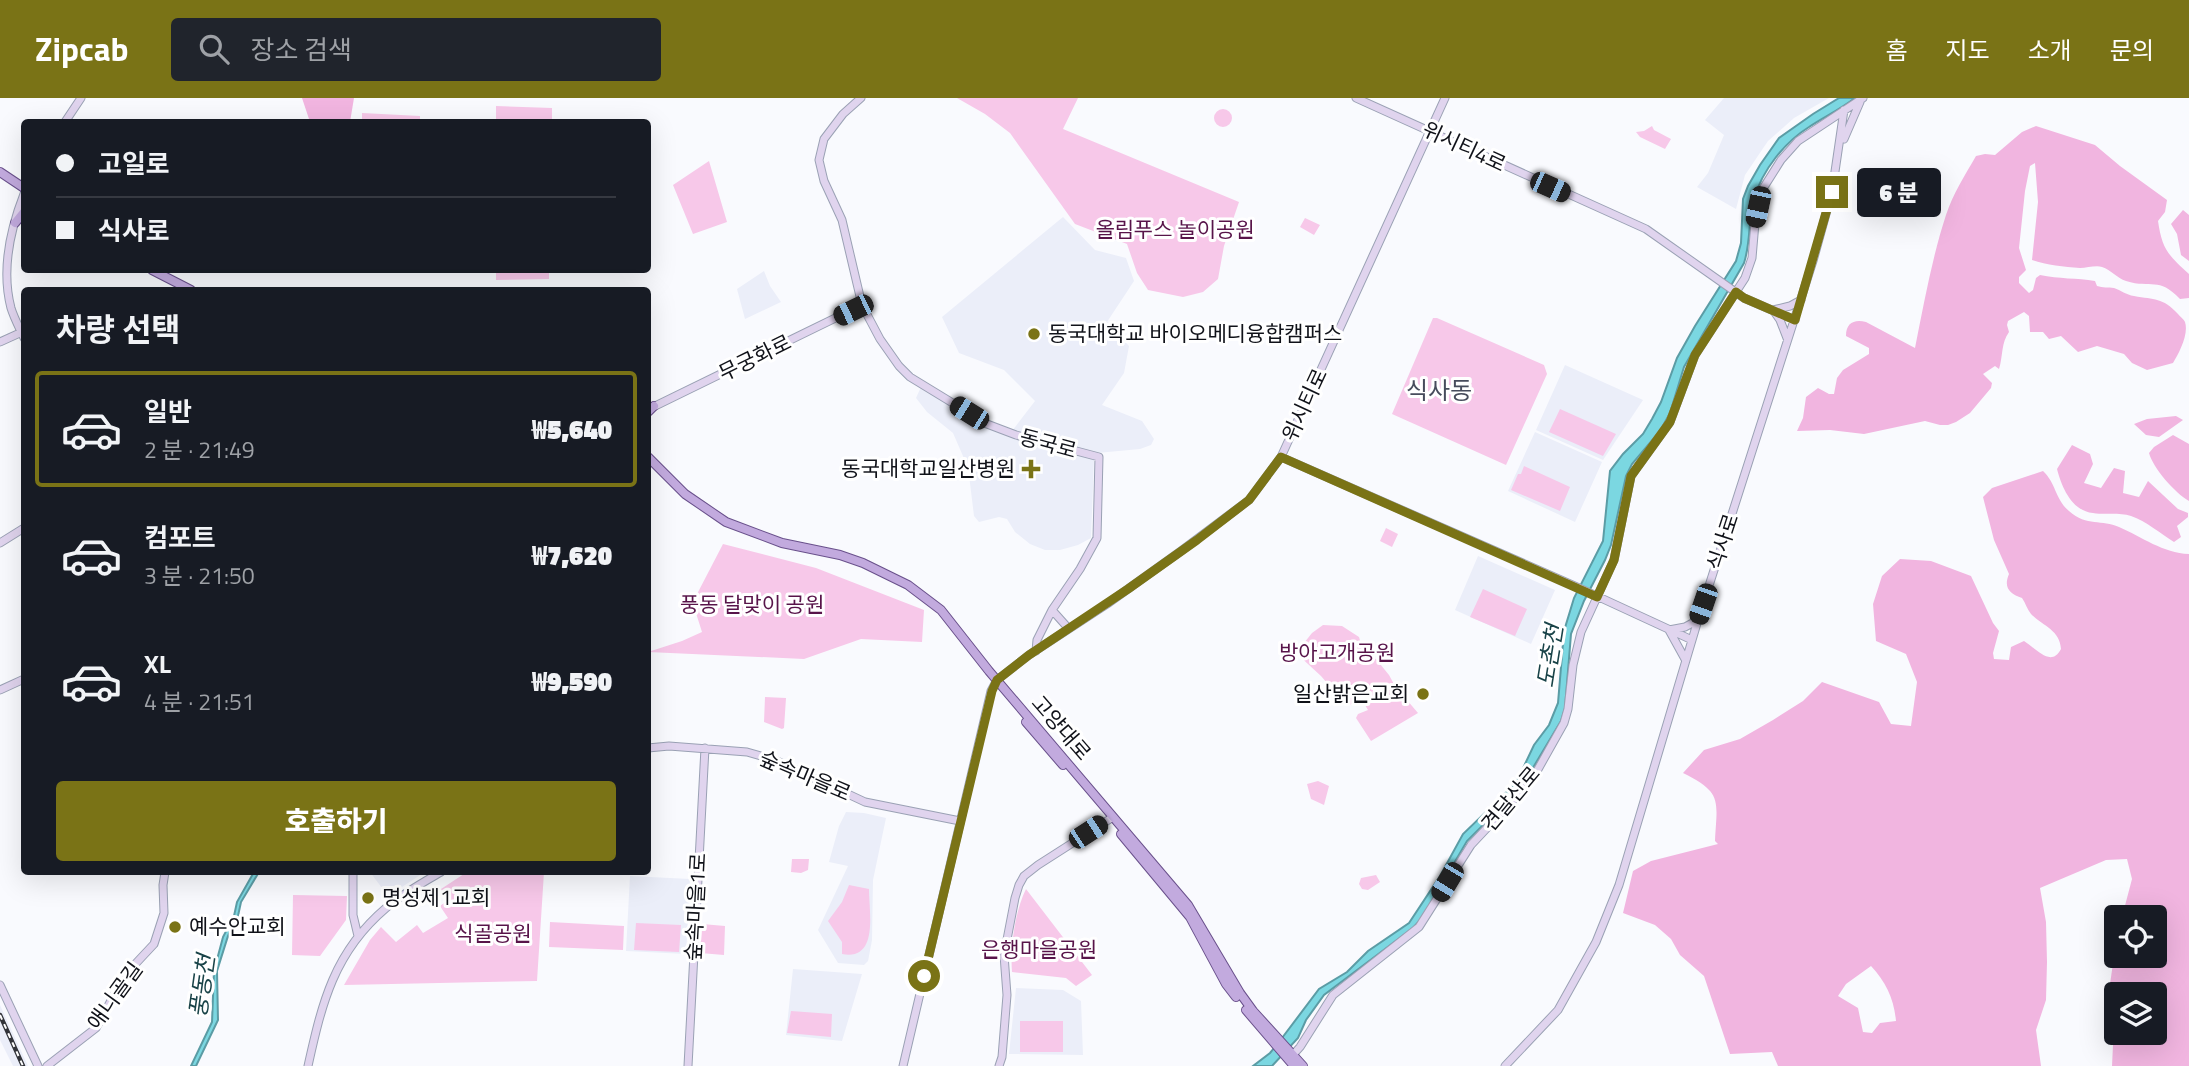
<!DOCTYPE html>
<html lang="ko">
<meta charset="utf-8">
<style>
body{margin:0;font-family:"Titillium Web","Noto Sans KR",sans-serif;background:#20242c;color:#f1f3f6;height:100vh;display:flex;flex-direction:column;font-size:26px;white-space:nowrap}
*{box-sizing:border-box;margin:0}
p{font-size:23px;color:#9ea1a6}
.icon{flex:none;width:38px;height:38px;fill:none;stroke:currentColor;stroke-width:2;stroke-linecap:round;stroke-linejoin:round}
.map{position:relative;flex:1;overflow:hidden}
.drawer{position:absolute;left:21px;top:189px;width:630px;height:588px;display:flex;flex-direction:column;background:#171b24;border-radius:7px;box-shadow:0 7px 28px #0002}
.drawer>*{flex:none}
.banner{position:absolute;left:21px;top:21px;width:630px;height:154px;border-radius:7px;box-shadow:0 7px 28px #0002;display:grid;align-content:center;height:154px;padding:0 35px;background:#171b24}
.tools{position:absolute;left:2104px;top:807px;display:grid;gap:14px}
.tools a{display:grid;place-items:center;width:63px;height:63px;border-radius:7px;background:#171b24;box-shadow:0 7px 28px #0002;font-size:35px}
.end{position:absolute;width:32px;height:32px;margin:-16px;border:9px solid #7a7316;background:#fff;box-shadow:0 0 0 4px #fff}
.from{border-radius:50%}
.bubble{position:absolute;height:49px;border-radius:7px;background:#171b24;box-shadow:0 7px 28px #0002;font-size:23px;font-weight:800;line-height:49px;text-align:center}
.car{position:absolute;width:21px;height:42px;margin:-21px -10px;border-radius:9px;box-shadow:0 0 5px 2px #0007;background:linear-gradient(#222 24%,#8ab4d8 0 40%,#222 0 76%,#8ab4d8 0 86%,#222 0)}
.banner b{display:flex;align-items:center;gap:24px;height:66px;font-size:26px}
.banner b+b{border-top:2px solid #363941}
.banner i{width:18px;height:18px;background:#f1f3f6}
ul{padding:0;list-style:none}
li{display:flex;align-items:center;gap:21px;height:116px;margin:0 14px 10px;padding:0 21px;border:4px solid transparent;border-radius:7px}
li div{flex:1}
li b{display:block;font-size:26px}
li em{font-style:normal;font-weight:800}
li.current{border-color:#7a7316}
li>.icon{width:63px;height:63px;stroke-width:1.5}
h2{padding:0 35px;font-size:32px;line-height:84px}
.button{display:flex;gap:14px;margin-top:auto;padding:14px 35px}
.button a{flex:1;height:80px;border-radius:7px;background:#7a7316;color:#fff;font-size:28px;font-weight:800;line-height:80px;text-align:center}
header{display:flex;align-items:center;gap:42px;box-sizing:border-box;height:98px;padding:0 35px;background:#7a7316;color:#fff}
header strong{font-size:33px}
nav{display:flex;gap:38px;margin-inline-start:auto;font-size:24px}
.search{width:490px;height:63px;background:#20242c;display:flex;align-items:center;gap:18px;box-sizing:border-box;padding:0 24px;border-radius:7px;color:#9ea1a6;font-size:26px}
.map>svg:first-child{display:block}
.built{fill:#ebeef9}
.green{fill:#f7c8e9}
.forest{fill:#f1b5e0;fill-rule:evenodd}
.water{fill:#7bd7e1;stroke:#5b9ca5;stroke-width:2}
.lines{fill:none;stroke-linecap:round;stroke-linejoin:round}
.secondary-casing{stroke:#9aa1b4;stroke-width:9}
.primary-casing{stroke:#69508b;stroke-width:10}
.secondary{stroke:#e0d4ee;stroke-width:7}
.primary{stroke:#c2aade;stroke-width:8}
.rail-casing{stroke:#32343a;stroke-width:4.5}
.rail{stroke:#fff;stroke-width:2;stroke-dasharray:5;stroke-linecap:butt}
.route{stroke:#7a7316;stroke-width:9}
.poi-dot{fill:#7a7316;stroke:#fff;stroke-width:2.5}
.labels{text-anchor:middle;stroke-width:6;stroke-linejoin:round;paint-order:stroke}
.street-label{font-size:21px;fill:#101219;stroke:#fff}
.park-label{font-size:21px;fill:#58144a;stroke:#fff}
.poi-label{font-size:21px;fill:#101219;stroke:#fff;text-anchor:start}
.water-label{font-size:23px;font-style:italic;fill:#194348;stroke:#fff}
.quarter-label{font-size:24px;fill:#474c5c;stroke:#fff}
</style>
<header>
<strong>Zipcab</strong>
<div class="search"><svg class="icon" aria-label="search" viewBox="0 0 24 24"><circle cx="10" cy="10" r="6"/><path d="M15 15l6 6"/></svg>장소 검색</div>
<nav><a>홈</a><a>지도</a><a>소개</a><a>문의</a></nav>
</header>
<div class="map">
<svg width="2189" height="968" viewBox="0 0 2189 968">
<rect width="100%" height="100%" fill="#f9fafe"/>
<path class="built" d="M1724,0H1829L1794,20L1768,43L1745,77L1736,111L1697,89L1708,75L1724,37L1705,22Z
M1063,119L1095,152L1126,160L1134,183L1107,224L1129,248L1124,275L1102,307L1142,323L1154,341L1151,347L1140,351L1097,355L1012,333L1035,303L1004,272L959,255L942,219Z
M764,173L770,188L781,204L745,221L737,191Z
M1565,267L1643,302L1603,362L1536,332Z
M921,289L983,329L1015,340L1094,362L1091,440L1078,447L1060,452H1045L1030,446L1015,434L1007,421L999,419L979,424L974,418L969,377L966,365L953,335L927,314L916,300Z
M1535,334L1602,364L1575,424L1508,393Z
M1478,458L1555,492L1531,546L1455,512Z
M846,714L864,715L886,720L873,782L872,842L868,863L864,867L838,865L818,832L848,768L829,764L839,728Z
M370,774H425L388,798Z
M630,778L690,781L686,856L626,853Z
M793,871L862,876L842,943L786,937Z
M1016,890L1063,892L1081,903L1083,957L1009,956Z
M0,907L28,968H13L0,942Z"/>
<path class="green" d="M957,0H1078L1063,31L1239,104L1224,148L1218,181L1203,194L1183,199L1148,192L1137,175L1127,146L1075,126L1010,35L985,16Z
M496,8L552,10V24H496Z
M1214 20a9 9 0 1 1 18 0a9 9 0 1 1-18 0Z
M362,15L420,18V24H362Z
M1652,28L1654,32L1671,41L1665,51L1640,39L1636,34L1644,33Z
M709,63L727,124L693,136L673,87Z
M1305,120L1320,127L1314,137L1300,129Z
M496,172H549V181L496,182Z
M1433,220H1437L1544,267L1547,276L1506,367L1392,316Z
M1560,311L1616,336L1603,358L1549,334Z
M1524,368L1570,389L1560,413L1511,392L1518,376H1521Z
M1386,430L1398,436L1392,449L1380,443Z
M723,446L816,470L924,512L922,544L861,541L804,561L648,554L682,543L702,534L695,512L696,498Z
M1483,491L1527,511L1515,538L1470,519Z
M1323,527L1342,528L1359,539L1361,546L1370,558L1376,561L1389,577L1395,588L1418,615L1371,643L1356,620L1358,616L1368,612L1362,602L1349,607L1345,606L1321,578L1296,555L1312,535Z
M765,599L786,600L784,630L782,631L764,624Z
M1318,683L1329,688L1324,707L1311,701L1307,686Z
M792,761H809L808,772L801,775L791,774Z
M467,774H544L537,883L344,887L370,842L381,829L396,844L417,827L423,835L448,820L440,808L448,802L441,791Z
M1376,777L1380,784L1368,792L1362,791L1359,786L1361,780Z
M849,787L869,791C869,814 879,863 842,856V844L828,823L842,804Z
M1026,791L1092,877L1076,888L1066,880L1012,874C1010,850 1015,813 1026,791Z
M293,797L347,798L346,822L320,858L292,857Z
M550,824L624,828L623,852L549,849Z
M636,825L681,827L679,854L634,852Z
M702,826L725,828L724,857L700,855Z
M791,913L832,916L831,939L787,935Z
M1020,923H1063V954H1020Z"/>
<path class="forest" d="M302,0H354L350,24H310Z
M2036,28L2095,47L2120,68L2167,102L2165,114L2158,123C2162,151 2168,157 2189,176V200L2180,201C2158,178 2152,191 2126,183C2117,180 2111,172 2102,169C2096,167 2087,170 2080,170C2064,169 2047,167 2032,162L2038,104L2035,65L2030,68L2025,93L2019,150L2026,172L2019,179V185L2029,195L2033,192L2036,180L2040,177C2059,181 2077,180 2095,183L2097,188C2103,190 2108,189 2114,190C2121,192 2126,197 2134,198C2155,202 2162,199 2178,216C2180,219 2184,221 2185,224C2189,236 2179,255 2173,265L2147,272L2132,265L2124,256L2097,248L2078,254L2061,238L2049,241L2043,234H2030L2029,218L2024,214L2008,223L2007,227L2009,234C2001,245 2003,258 1999,271L1995,268L1983,276L1992,285L1991,290L1970,315L1956,324L1948,327H1940L1925,323L1864,336L1830,332L1797,333L1803,320L1806,299L1818,290L1829,296H1834L1837,280L1843,272L1869,256V250L1846,238C1846,225 1854,221 1866,224L1915,250C1924,205 1932,160 1946,117C1953,96 1965,77 1976,58L1985,56L1995,57L2022,34Z
M2183,112L2189,117V163L2181,157L2177,136L2171,126Z
M2176,318L2183,322L2159,339L2146,337L2134,326L2147,321Z
M2173,337L2189,346V403C2175,395 2153,370 2149,355L2154,349Z
M2072,347L2090,356L2093,366L2084,385L2101,390L2114,370L2125,373L2123,395L2139,399L2148,383L2178,411L2188,415V419L2177,428L2181,439L2174,444C2161,436 2146,423 2131,418C2119,414 2105,417 2093,415C2072,413 2062,390 2057,371Z
M2043,373C2056,385 2055,401 2069,413C2087,429 2102,421 2119,429C2142,439 2163,455 2189,456V968H2112L2113,947L2105,920L2116,845V858H2154V819H2122L2132,781L2127,761L2106,762L2040,790L2046,824L2047,864L2046,902L2036,932L2041,968H1778L1772,954L1730,956L1704,878L1680,857L1671,841L1655,827L1623,815L1633,773L1651,763L1718,746L1715,743C1717,702 1723,695 1683,675L1704,652L1740,641L1773,622L1803,603L1822,584L1879,604L1891,626L1911,628L1917,584L1906,556L1876,543L1873,506L1882,478L1900,461L1931,463L1971,478L1993,525L1999,533L1993,555L1994,561L2009,562L2011,549L2024,543C2037,551 2051,570 2061,551C2060,532 2043,528 2031,516C2027,511 2026,506 2022,500C2010,496 2003,490 2009,476L1994,442L1983,399L1992,390ZM1871,868C1886,884 1894,901 1896,923L1880,925L1872,935L1863,934L1858,910L1838,898L1846,886ZM2116,896H2154V934H2116Z"/>
<path class="water" d="M1839,0H1855C1841,11 1824,19 1809,29C1785,44 1762,72 1754,101C1748,121 1751,144 1744,165L1684,269L1670,315L1660,333L1632,366L1626,378L1611,447L1605,462L1584,503L1571,536L1565,610L1561,623L1522,688L1467,743L1422,820L1413,830L1324,897L1306,922L1298,940L1272,968H1253L1270,955L1279,944L1319,891L1347,874L1368,853L1409,825L1440,778L1463,736L1516,685L1534,647L1549,627L1558,605L1564,533L1574,500L1603,443L1610,373L1623,356L1643,336L1652,321L1661,304L1677,260L1695,228L1736,163L1741,145L1743,101L1748,88L1760,67L1779,40L1813,16Z
M254,774H259L241,804L238,818L228,838L217,873L218,922L196,968H191L212,924L214,873L223,839L234,818L237,804Z"/>
<g class="lines">
<g class="secondary-casing">
<path id="secondary" d="M861,0L843,16L824,41L819,62L824,83L842,122L862,207L880,241L899,268L910,279L987,326L1016,337L1099,359L1097,440L1080,471L1052,512L1069,531
M1356,0L1646,131L1744,200L1795,222
M65,24L81,0
M1844,41L1860,4
M24,96C10,132 1,172 11,210C14,220 20,231 24,240
M1787,240L1780,222L1773,212L1790,208L1801,202
M0,244L22,234
M649,311L862,207
M1281,359L1575,488L1692,542
M0,445L24,430
M1036,553L1037,542L1052,512
M1685,561L1669,532L1685,529L1698,522
M0,592L24,581
M648,650L669,648L747,654L775,662L865,704L960,723
M353,774V817L358,838
M0,887L38,968
M1291,959L1300,949L1333,897L1419,829L1471,747L1532,682L1564,625L1568,611L1573,567L1581,534L1614,462L1631,378L1670,324L1695,257L1745,180L1752,160L1755,125L1764,89L1781,62L1798,43L1863,0
M47,968L96,930L125,877L154,846L164,815L163,787L165,774
M308,968C322,905 334,854 386,810C402,796 422,785 441,774
M688,968L705,650
M903,968L991,593L997,582L1029,557L1107,506L1181,453L1249,402L1281,359L1445,0
M999,968L1002,959L1007,897L1004,857L1015,800L1019,787L1024,778L1038,767L1113,719
M1505,968L1558,912L1596,844L1619,787L1698,522L1813,163L1832,94L1844,12"/>
</g>
<g class="primary-casing">
<path id="primary" d="M0,74L24,90
M15,125L24,114
M152,172L191,192
M648,314L654,308
M648,359L685,396L726,424L782,445L840,457L863,465L908,487L941,512L989,573L1188,807L1240,895L1253,913L1303,968
M1026,624L1063,667
M1121,736L1190,819L1226,886L1236,899
M1246,912L1294,968"/>
</g>
<use href="#secondary" class="secondary"/>
<use href="#primary" class="primary"/>
<g class="rail-casing">
<path id="rail" d="M0,917L23,968"/>
</g>
<use href="#rail" class="rail"/>
</g>
<g class="lines">
<path class="route" d="M924,878L992,593L997,582L1029,557L1128,491L1197,442L1249,402L1281,359L1597,499L1614,462L1631,378L1670,324L1695,257L1736,194L1744,200L1795,222L1832,94"/>
</g>
<g class="poi-dot">
<circle cx="1034" cy="236" r="7"/>
<path d="M1027.5 360.5h7v7h7v7h-7v7h-7v-7h-7v-7h7z"/>
<circle cx="1423" cy="596" r="7"/>
<circle cx="368" cy="800" r="7"/>
<circle cx="175" cy="829" r="7"/>
</g>
<g class="labels">
<g class="street-label">
<text transform="translate(1464 49) rotate(25)" y="7">위시티4로</text>
<text transform="translate(755 260) rotate(-26)" y="7">무궁화로</text>
<text transform="translate(1305 307) rotate(-65)" y="7">위시티로</text>
<text transform="translate(1048 346) rotate(15)" y="7">동국로</text>
<text transform="translate(1723 444) rotate(-72)" y="7">식사로</text>
<text transform="translate(1061 630) rotate(49)" y="7">고양대로</text>
<text transform="translate(805 678) rotate(23)" y="7">숲속마을로</text>
<text transform="translate(1511 701) rotate(-50)" y="7">견달산로</text>
<text transform="translate(696 809) rotate(-87)" y="7">숲속마을1로</text>
<text transform="translate(115 898) rotate(-54)" y="7">애니골길</text>
</g>
<g class="park-label">
<text x="1175" y="139">올림푸스 놀이공원</text>
<text x="752" y="514">풍동 달맞이 공원</text>
<text x="1337" y="562">방아고개공원</text>
<text x="493" y="843">식골공원</text>
<text x="1039" y="859">은행마을공원</text>
</g>
<g class="poi-label">
<text x="1048" y="243">동국대학교 바이오메디융합캠퍼스</text>
<text x="1015" y="378" text-anchor="end">동국대학교일산병원</text>
<text x="1409" y="603" text-anchor="end">일산밝은교회</text>
<text x="382" y="807">명성제1교회</text>
<text x="189" y="836">예수안교회</text>
</g>
<g class="water-label">
<text transform="translate(1550 558) rotate(-81)" y="8">도촌천</text>
<text transform="translate(202 888) rotate(-82)" y="8">풍동천</text>
</g>
<g class="quarter-label">
<text x="1439" y="301">식사동</text>
</g>
</g>
</svg>
<div class="tools">
<a><svg class="icon" aria-label="locate" viewBox="0 0 24 24"><circle cx="12" cy="12" r="6"/><path d="M12 2v4M12 18v4M2 12h4M18 12h4"/></svg></a>
<a><svg class="icon" aria-label="layers" viewBox="0 0 24 24"><path d="M12 4l9 5-9 5-9-5zM3 14l9 5 9-5"/></svg></a>
</div>
<i class="end from" style="left:924px;top:878px"></i>
<i class="end" style="left:1832px;top:94px"></i>
<div class="bubble" style="left:1857px;top:70px;width:84px">6 분</div>
<i class="car" style="left:1550px;top:89px;rotate:114deg"></i>
<i class="car" style="left:1758px;top:109px;rotate:192deg"></i>
<i class="car" style="left:853px;top:212px;rotate:244deg"></i>
<i class="car" style="left:969px;top:315px;rotate:302deg"></i>
<i class="car" style="left:1703px;top:506px;rotate:199deg"></i>
<i class="car" style="left:1088px;top:734px;rotate:57deg"></i>
<i class="car" style="left:1447px;top:784px;rotate:211deg"></i>
<div class="banner">
<b><i class="from"></i>고일로</b>
<b><i></i>식사로</b>
</div>
<section class="drawer">
<h2>차량 선택</h2>
<ul>
<li class="current"><svg class="icon" aria-label="car" viewBox="0 0 24 24"><path d="M5 17H2v-5l4-1 3-4h7l3 4 3 1v5h-3M9 17h6M6 11h13"/><circle cx="7" cy="17" r="2"/><circle cx="17" cy="17" r="2"/></svg><div><b>일반</b><p>2 분 · 21:49</p></div><em>₩5,640</em></li>
<li><svg class="icon" aria-label="car" viewBox="0 0 24 24"><path d="M5 17H2v-5l4-1 3-4h7l3 4 3 1v5h-3M9 17h6M6 11h13"/><circle cx="7" cy="17" r="2"/><circle cx="17" cy="17" r="2"/></svg><div><b>컴포트</b><p>3 분 · 21:50</p></div><em>₩7,620</em></li>
<li><svg class="icon" aria-label="car" viewBox="0 0 24 24"><path d="M5 17H2v-5l4-1 3-4h7l3 4 3 1v5h-3M9 17h6M6 11h13"/><circle cx="7" cy="17" r="2"/><circle cx="17" cy="17" r="2"/></svg><div><b>XL</b><p>4 분 · 21:51</p></div><em>₩9,590</em></li>
</ul>
<div class="button"><a>호출하기</a></div>
</section>
</div>
